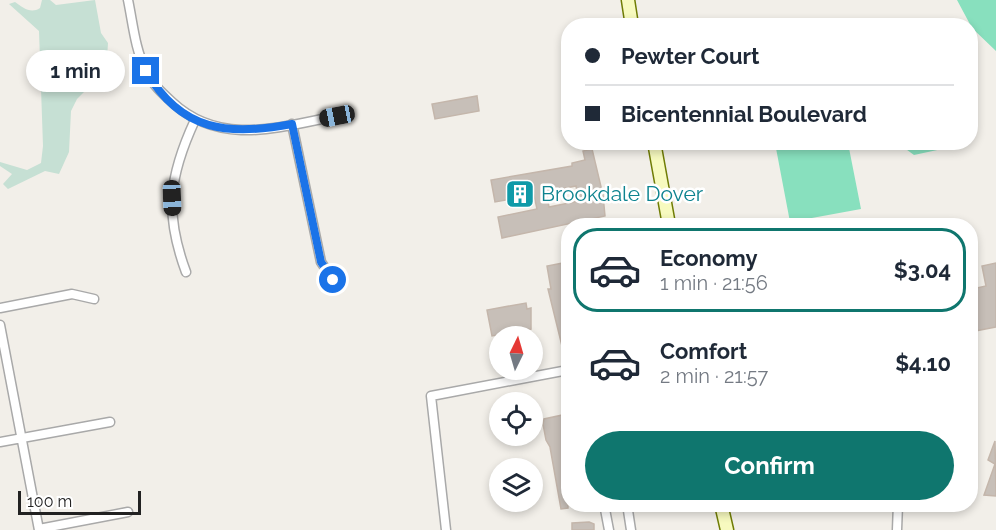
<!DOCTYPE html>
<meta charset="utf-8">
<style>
body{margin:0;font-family:Raleway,sans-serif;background:#f2f2f3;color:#1f2937;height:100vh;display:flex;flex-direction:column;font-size:22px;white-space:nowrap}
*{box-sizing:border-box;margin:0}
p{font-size:20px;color:#747a83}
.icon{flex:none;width:33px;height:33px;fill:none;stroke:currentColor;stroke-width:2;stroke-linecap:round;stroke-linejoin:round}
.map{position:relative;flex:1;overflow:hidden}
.details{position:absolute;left:561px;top:218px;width:417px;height:294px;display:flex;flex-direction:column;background:#fff;border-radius:24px;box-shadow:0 3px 9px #0003}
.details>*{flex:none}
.top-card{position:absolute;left:561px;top:18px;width:417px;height:132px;border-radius:24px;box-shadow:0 3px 9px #0003;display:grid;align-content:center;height:132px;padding:0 24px;background:#fff}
.needle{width:39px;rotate:5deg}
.buttons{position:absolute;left:489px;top:326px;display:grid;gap:12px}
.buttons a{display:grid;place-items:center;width:54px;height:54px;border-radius:50%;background:#fff;box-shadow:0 3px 9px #0003;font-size:30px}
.scale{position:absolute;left:18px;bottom:15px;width:123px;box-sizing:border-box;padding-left:6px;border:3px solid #222;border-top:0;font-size:16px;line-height:21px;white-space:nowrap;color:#222;-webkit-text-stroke:4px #fff;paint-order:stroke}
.end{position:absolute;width:27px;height:27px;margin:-14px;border:8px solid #1a73e8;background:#fff;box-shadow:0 0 0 3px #fff}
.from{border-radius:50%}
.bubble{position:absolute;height:42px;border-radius:21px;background:#fff;box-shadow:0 3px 9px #0003;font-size:20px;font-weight:700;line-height:42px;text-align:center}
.car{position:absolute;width:18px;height:36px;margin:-18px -9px;border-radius:8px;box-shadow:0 0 4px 2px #0007;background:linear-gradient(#222 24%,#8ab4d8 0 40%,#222 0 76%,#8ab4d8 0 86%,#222 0)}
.top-card b{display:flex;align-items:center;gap:21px;height:57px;font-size:22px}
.top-card b+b{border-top:2px solid #e0e1e3}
.top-card i{width:15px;height:15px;background:#1f2937}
ul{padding:10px 0 0;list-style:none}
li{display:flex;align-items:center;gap:18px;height:84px;margin:0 12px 9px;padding:0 12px;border:3px solid transparent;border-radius:24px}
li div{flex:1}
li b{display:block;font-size:22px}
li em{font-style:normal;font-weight:700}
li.current{border-color:#0f766e}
li>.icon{width:54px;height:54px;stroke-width:1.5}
.cta{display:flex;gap:12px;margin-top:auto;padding:12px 24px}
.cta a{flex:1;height:69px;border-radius:36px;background:#0f766e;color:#fff;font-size:24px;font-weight:700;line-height:69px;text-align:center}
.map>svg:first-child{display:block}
.wetland{fill:#c6e0d4}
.pitch{fill:#88e0be}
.building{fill:#c7bfb8;stroke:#c4b6ab;stroke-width:1.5;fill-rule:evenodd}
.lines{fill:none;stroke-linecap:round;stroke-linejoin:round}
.street-casing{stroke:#a9a9a9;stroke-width:11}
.secondary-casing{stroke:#707d05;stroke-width:15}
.street{stroke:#fff;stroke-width:8}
.secondary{stroke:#f7fabf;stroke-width:12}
.route{stroke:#1a73e8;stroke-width:8}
.labels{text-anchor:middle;stroke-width:5;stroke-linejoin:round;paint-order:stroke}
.culture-label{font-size:21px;fill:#0d838f;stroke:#fff;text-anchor:start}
</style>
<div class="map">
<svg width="996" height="530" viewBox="0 0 996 530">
<rect width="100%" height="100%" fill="#f2efe9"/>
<path class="wetland" d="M42,0H50L56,5L95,0L101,33L108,43L107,59L97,79L77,99L71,111L69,152L59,174L45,171L8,189L3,184L12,174L0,166V162L27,170L41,163L43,146L39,31L9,4L15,2C23,8 31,14 40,8Z"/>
<path class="pitch" d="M957,0H996V51L972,28Z
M775,143H848L861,209L790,222Z
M970,143L914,155L903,147L902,143Z"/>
<path class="building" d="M477,96L479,111L435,119L432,104Z
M592,149L603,195L605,216L502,238L498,217L537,209L534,195L495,202L491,180L572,166V163L585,160L583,151ZM576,186L579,201L549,207L546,192Z
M568,262V344L562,346L548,289H551L547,266Z
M996,263V327L970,332L972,289L986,286L982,266Z
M526,303L527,309L531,308V329L492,336L487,310Z
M567,414L568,508L561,509L550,447L546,440L543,424L544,419Z
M995,441L996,496L984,495L995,464L988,460Z
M589,522L594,524V530H572V523Z"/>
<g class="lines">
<g class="street-casing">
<path id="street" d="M128,0C133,24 135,49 146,71C152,84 162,93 172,102C220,147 280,127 337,116
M292,124L321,262L333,280
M186,272C164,213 169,176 195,120
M0,308L72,294L94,299
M0,325L39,530
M0,442L110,422
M604,504L609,530
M627,504L631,530
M39,529L128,512
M446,530L431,396L568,370
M897,530L898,504"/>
</g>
<g class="secondary-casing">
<path id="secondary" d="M628,0L632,26
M654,142L669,225
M721,504L727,530"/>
</g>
<use href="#street" class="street"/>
<use href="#secondary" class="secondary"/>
</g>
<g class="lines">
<path class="route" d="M146,71C181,132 229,136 292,124L321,262L333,280"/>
</g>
<defs>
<g id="building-square" transform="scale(1.5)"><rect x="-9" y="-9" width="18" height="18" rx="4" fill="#0f9aa8" stroke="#fff"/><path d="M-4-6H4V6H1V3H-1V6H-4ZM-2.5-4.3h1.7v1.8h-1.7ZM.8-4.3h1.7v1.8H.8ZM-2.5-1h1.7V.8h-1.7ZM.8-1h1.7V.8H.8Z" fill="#fff"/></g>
</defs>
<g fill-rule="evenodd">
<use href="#building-square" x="520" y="194"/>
</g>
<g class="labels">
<g class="culture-label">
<text x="541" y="201">Brookdale Dover</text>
</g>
</g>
</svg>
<div class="buttons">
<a><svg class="needle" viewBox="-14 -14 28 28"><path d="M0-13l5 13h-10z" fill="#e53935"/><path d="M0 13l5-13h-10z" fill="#747a83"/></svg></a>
<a><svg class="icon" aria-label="locate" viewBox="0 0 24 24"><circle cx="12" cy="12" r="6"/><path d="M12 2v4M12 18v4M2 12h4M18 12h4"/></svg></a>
<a><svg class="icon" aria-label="layers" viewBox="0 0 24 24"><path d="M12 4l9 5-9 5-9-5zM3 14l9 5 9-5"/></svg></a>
</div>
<div class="scale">100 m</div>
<i class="end from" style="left:333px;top:280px"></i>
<i class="end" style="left:146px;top:71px"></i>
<div class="bubble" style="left:26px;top:50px;width:99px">1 min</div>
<i class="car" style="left:337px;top:116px;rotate:259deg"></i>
<i class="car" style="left:172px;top:198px;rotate:178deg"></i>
<div class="top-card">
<b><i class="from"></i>Pewter Court</b>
<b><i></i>Bicentennial Boulevard</b>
</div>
<section class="details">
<ul>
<li class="current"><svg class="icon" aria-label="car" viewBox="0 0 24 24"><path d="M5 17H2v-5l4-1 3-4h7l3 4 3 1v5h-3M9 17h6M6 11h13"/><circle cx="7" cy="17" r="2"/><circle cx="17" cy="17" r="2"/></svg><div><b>Economy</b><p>1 min · 21:56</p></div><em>$3.04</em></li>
<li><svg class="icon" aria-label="car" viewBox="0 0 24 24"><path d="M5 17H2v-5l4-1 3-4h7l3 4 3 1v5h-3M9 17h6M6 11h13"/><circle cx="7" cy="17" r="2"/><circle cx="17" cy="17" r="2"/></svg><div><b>Comfort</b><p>2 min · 21:57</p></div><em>$4.10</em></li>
</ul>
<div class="cta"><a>Confirm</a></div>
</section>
</div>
